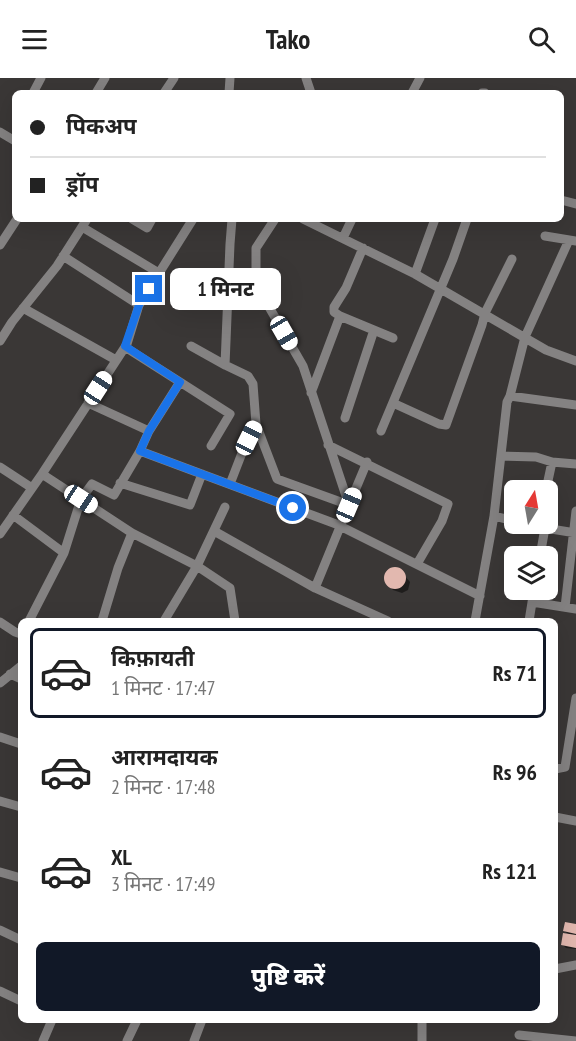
<!DOCTYPE html>
<html lang="hi">
<meta charset="utf-8">
<style>
body{margin:0;font-family:"PT Sans Narrow","Noto Sans Devanagari",sans-serif;background:#f6f6f6;color:#222;height:100vh;display:flex;flex-direction:column;font-size:22px;white-space:nowrap}
*{box-sizing:border-box;margin:0}
p{font-size:20px;color:#767676}
.icon{flex:none;width:33px;height:33px;fill:none;stroke:currentColor;stroke-width:2;stroke-linecap:round;stroke-linejoin:round}
.map{position:relative;flex:1;overflow:hidden}
.sheet{position:absolute;left:18px;top:540px;width:540px;height:405px;display:flex;flex-direction:column;background:#fff;border-radius:9px;box-shadow:0 6px 24px #0002}
.sheet>*{flex:none}
.guide{position:absolute;left:12px;top:12px;width:552px;height:132px;border-radius:9px;box-shadow:0 6px 24px #0002;display:grid;align-content:center;height:132px;padding:0 18px;background:#fff}
.needle{width:39px;rotate:11deg}
.tools{position:absolute;left:504px;top:402px;display:grid;gap:12px}
.tools a{display:grid;place-items:center;width:54px;height:54px;border-radius:9px;background:#fff;box-shadow:0 6px 24px #0002;font-size:30px}
.end{position:absolute;width:27px;height:27px;margin:-14px;border:8px solid #1a73e8;background:#fff;box-shadow:0 0 0 3px #fff}
.from{border-radius:50%}
.bubble{position:absolute;height:42px;border-radius:9px;background:#fff;box-shadow:0 6px 24px #0002;font-size:20px;font-weight:800;line-height:42px;text-align:center}
.car{position:absolute;width:18px;height:36px;margin:-18px -9px;border-radius:8px;box-shadow:0 0 4px 2px #0007;background:linear-gradient(#fff 24%,#345 0 40%,#fff 0 76%,#345 0 86%,#fff 0)}
.guide b{display:flex;align-items:center;gap:21px;height:57px;font-size:22px}
.guide b+b{border-top:2px solid #e0e0e0}
.guide i{width:15px;height:15px;background:#222}
ul{padding:10px 0 0;list-style:none}
li{display:flex;align-items:center;gap:18px;height:90px;margin:0 12px 9px;padding:0 6px;border:3px solid transparent;border-radius:9px}
li div{flex:1}
li b{display:block;font-size:22px}
li em{font-style:normal;font-weight:800}
li.current{border-color:#111827}
li>.icon{width:54px;height:54px;stroke-width:1.5}
.cta{display:flex;gap:12px;margin-top:auto;padding:12px 18px}
.cta a{flex:1;height:69px;border-radius:9px;background:#111827;color:#fff;font-size:24px;font-weight:800;line-height:69px;text-align:center}
header{display:flex;justify-content:space-between;align-items:center;height:78px;padding:0 18px;background:#fff;font-size:27px;font-weight:800}
.map>svg:first-child{display:block}
.shadow{fill:#0007}
.building{fill:#e2b8af}
.lines{fill:none;stroke-linecap:round;stroke-linejoin:round}
.minor{stroke:#848282;stroke-width:9}
.route{stroke:#1a73e8;stroke-width:8}
</style>
<header><svg class="icon" aria-label="menu" viewBox="0 0 24 24"><path d="M4 6h16M4 12h16M4 18h16"/></svg>Tako<svg class="icon" aria-label="search" viewBox="0 0 24 24"><circle cx="10" cy="10" r="6"/><path d="M15 15l6 6"/></svg></header>
<div class="map">
<svg width="576" height="963" viewBox="0 0 576 963">
<rect width="100%" height="100%" fill="#3a3736"/>
<path class="shadow" d="M392,490L399,491L410,504L408,512L402,515L393,512L388,506L385,500L387,494Z
M576,847V871L566,870L562,866L570,858L565,853Z"/>
<path class="building" d="M384 500a11 11 0 1 1 22 0a11 11 0 1 1-22 0Z
M565,844L576,846V856L563,853Z
M563,855L576,857V870L561,867Z"/>
<g class="lines">
<path class="minor" d="M306,0L311,15
M33,15L41,0
M96,15L105,0
M164,15L174,0
M229,15L230,0
M412,15L420,0
M482,15H485
M0,54L15,63
M561,122L576,126
M132,141L147,150L152,141
M232,141L230,166L225,287L248,298L253,306L256,346L277,401L349,427L367,384
M275,141L256,170V191L265,222L303,288L349,427L315,510
M303,141L415,196L435,141
M82,149L159,195
M545,158L576,163
M343,160L352,141
M0,167L17,141
M363,170L346,210L334,229V234L340,238L393,260
M63,178L139,227
M415,196L546,272L576,283
M23,230L116,282
M0,263L12,244L57,188L87,141
M191,268L225,287
M125,269L180,304L149,353
M180,304L230,336L211,368
M311,315L340,238
M510,318L576,327
M88,325L149,353L140,373L336,446L480,518
M393,325L439,346L446,347L482,247L485,235L512,181
M345,340L374,252
M381,353L453,181L467,141
M328,367L448,426L442,443L417,486
M502,378L536,379L552,384L576,386
M0,389L32,410
M42,396L132,455L197,488L230,510L235,543
M120,405L190,427L202,396
M230,406L242,375L256,346
M546,412L552,384
M13,437L64,475
M494,438L514,443
M526,446L545,450L540,478
M545,446V450L576,455
M214,453L315,510L388,543
M0,456L42,396L127,266L139,227L193,141
M532,524L576,531
M565,529L576,433
M29,543L64,475L81,421L92,406L114,417L140,373
M102,543L118,490L132,455
M164,543L197,488L225,429
M475,543L494,438L507,324L510,318L525,259L569,162
M529,543L534,512
M0,544L15,554L21,556
M10,596L21,601
M0,605L21,588
M0,659L21,666
M555,691L565,689L576,620
M0,723L21,729
M555,739L576,743
M0,794L21,800
M0,852L21,862
M555,891L576,887
M0,913L21,923
M422,942V963
M519,957L576,963
M43,963L52,942
M127,963L137,942
M194,963L202,942"/>
</g>
<g class="lines">
<path class="route" d="M149,211L139,227L125,268L180,304L149,353L140,373L293,430"/>
</g>
</svg>
<div class="tools">
<a><svg class="needle" viewBox="-14 -14 28 28"><path d="M0-13l5 13h-10z" fill="#e53935"/><path d="M0 13l5-13h-10z" fill="#767676"/></svg></a>
<a><svg class="icon" aria-label="layers" viewBox="0 0 24 24"><path d="M12 4l9 5-9 5-9-5zM3 14l9 5 9-5"/></svg></a>
</div>
<i class="end from" style="left:293px;top:430px"></i>
<i class="end" style="left:149px;top:211px"></i>
<div class="bubble" style="left:170px;top:190px;width:111px">1 मिनट</div>
<i class="car" style="left:284px;top:255px;rotate:150deg"></i>
<i class="car" style="left:98px;top:310px;rotate:33deg"></i>
<i class="car" style="left:249px;top:360px;rotate:26deg"></i>
<i class="car" style="left:81px;top:421px;rotate:123deg"></i>
<i class="car" style="left:349px;top:427px;rotate:23deg"></i>
<div class="guide">
<b><i class="from"></i>पिकअप</b>
<b><i></i>ड्रॉप</b>
</div>
<section class="sheet">
<ul>
<li class="current"><svg class="icon" aria-label="car" viewBox="0 0 24 24"><path d="M5 17H2v-5l4-1 3-4h7l3 4 3 1v5h-3M9 17h6M6 11h13"/><circle cx="7" cy="17" r="2"/><circle cx="17" cy="17" r="2"/></svg><div><b>किफ़ायती</b><p>1 मिनट · 17:47</p></div><em>Rs 71</em></li>
<li><svg class="icon" aria-label="car" viewBox="0 0 24 24"><path d="M5 17H2v-5l4-1 3-4h7l3 4 3 1v5h-3M9 17h6M6 11h13"/><circle cx="7" cy="17" r="2"/><circle cx="17" cy="17" r="2"/></svg><div><b>आरामदायक</b><p>2 मिनट · 17:48</p></div><em>Rs 96</em></li>
<li><svg class="icon" aria-label="car" viewBox="0 0 24 24"><path d="M5 17H2v-5l4-1 3-4h7l3 4 3 1v5h-3M9 17h6M6 11h13"/><circle cx="7" cy="17" r="2"/><circle cx="17" cy="17" r="2"/></svg><div><b>XL</b><p>3 मिनट · 17:49</p></div><em>Rs 121</em></li>
</ul>
<div class="cta"><a>पुष्टि करें</a></div>
</section>
</div>
